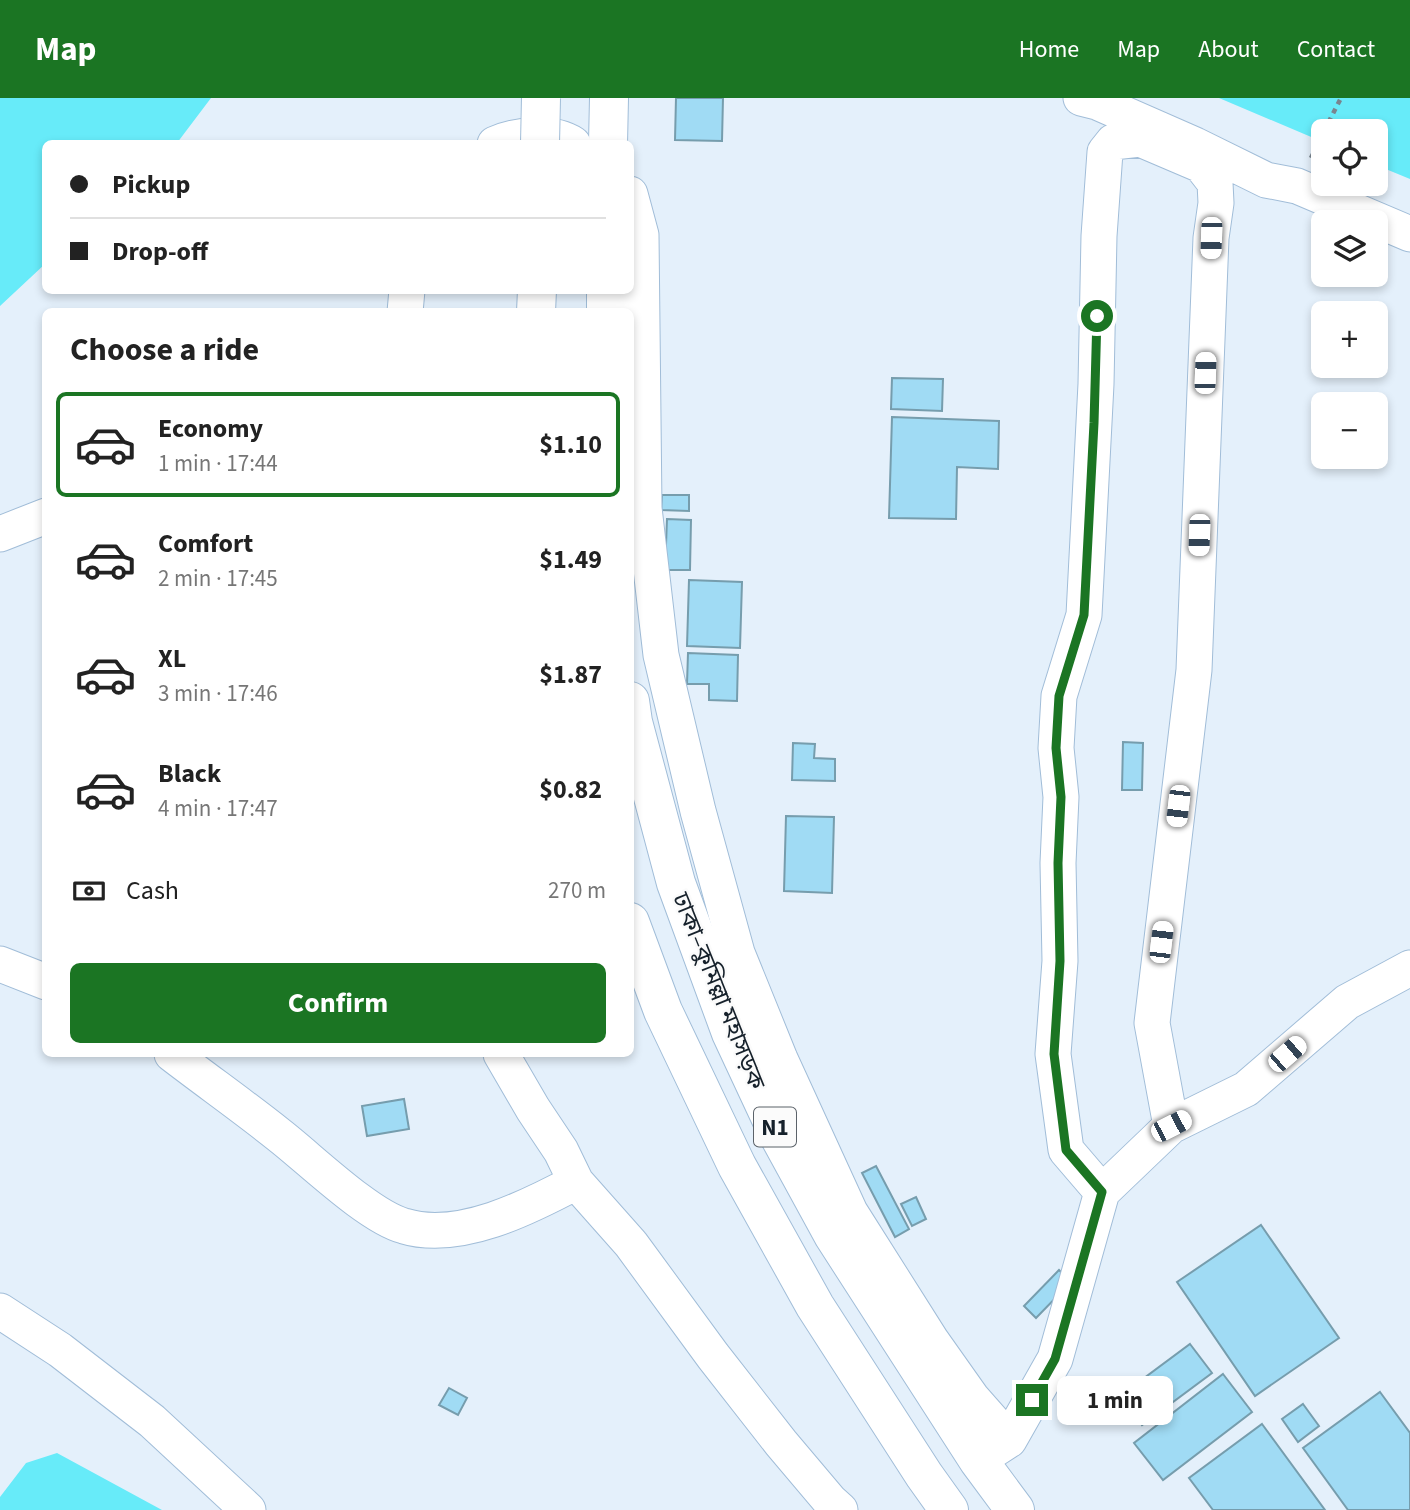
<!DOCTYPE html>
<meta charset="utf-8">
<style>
body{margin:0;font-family:"Source Sans 3","Noto Sans Bengali",sans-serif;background:#f6f6f6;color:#222;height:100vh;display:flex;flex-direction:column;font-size:26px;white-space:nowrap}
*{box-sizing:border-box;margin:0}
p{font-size:23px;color:#767676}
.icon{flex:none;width:38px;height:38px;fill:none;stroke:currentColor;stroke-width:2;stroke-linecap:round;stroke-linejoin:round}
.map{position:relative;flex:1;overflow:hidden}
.drawer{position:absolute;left:42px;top:210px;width:592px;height:749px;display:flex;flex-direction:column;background:#fff;border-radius:10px;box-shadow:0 4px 10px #0003}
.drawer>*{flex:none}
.banner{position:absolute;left:42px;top:42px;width:592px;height:154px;border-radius:10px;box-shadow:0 4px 10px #0003;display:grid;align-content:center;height:154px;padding:0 28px;background:#fff}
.fabs{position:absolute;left:1311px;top:21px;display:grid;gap:14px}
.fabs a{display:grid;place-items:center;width:77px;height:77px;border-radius:10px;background:#fff;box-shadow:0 4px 10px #0003;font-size:35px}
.end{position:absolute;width:32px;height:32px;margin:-16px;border:9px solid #1b7523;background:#fff;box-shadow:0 0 0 4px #fff}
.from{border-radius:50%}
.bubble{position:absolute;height:49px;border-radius:10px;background:#fff;box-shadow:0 4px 10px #0003;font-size:23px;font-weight:700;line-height:49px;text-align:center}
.car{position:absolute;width:21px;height:42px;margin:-21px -10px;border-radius:9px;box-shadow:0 0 5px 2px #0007;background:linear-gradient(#fff 24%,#345 0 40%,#fff 0 76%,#345 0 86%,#fff 0)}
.banner b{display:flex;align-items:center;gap:24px;height:66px;font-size:26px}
.banner b+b{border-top:2px solid #e0e0e0}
.banner i{width:18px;height:18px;background:#222}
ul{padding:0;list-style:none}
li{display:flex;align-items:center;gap:21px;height:105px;margin:0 14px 10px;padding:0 14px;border:4px solid transparent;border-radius:10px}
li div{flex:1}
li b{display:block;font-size:26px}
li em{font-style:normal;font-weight:700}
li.on{border-color:#1b7523}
li>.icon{width:63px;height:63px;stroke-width:1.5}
h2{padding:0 28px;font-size:32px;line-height:84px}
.pay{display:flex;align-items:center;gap:18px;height:77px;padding:0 28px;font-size:26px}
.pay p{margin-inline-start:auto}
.cta{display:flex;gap:14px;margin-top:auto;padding:14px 28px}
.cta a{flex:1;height:80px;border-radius:10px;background:#1b7523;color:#fff;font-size:28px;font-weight:700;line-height:80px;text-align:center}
header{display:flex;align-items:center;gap:42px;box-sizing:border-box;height:98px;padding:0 35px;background:#1b7523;color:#fff}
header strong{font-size:33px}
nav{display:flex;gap:38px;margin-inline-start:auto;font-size:24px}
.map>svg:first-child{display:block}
.water{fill:#67ebf9}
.building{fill:#a0dbf4;stroke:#769dad;stroke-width:2}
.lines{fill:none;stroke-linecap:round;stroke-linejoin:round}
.minor-casing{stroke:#a1bdd8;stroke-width:37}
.highway-casing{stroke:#a1bdd8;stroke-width:40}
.path{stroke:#79858f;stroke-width:4.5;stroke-dasharray:5 5;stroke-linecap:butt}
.minor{stroke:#fff;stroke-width:35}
.highway{stroke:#fff;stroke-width:38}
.highway-bridge-casing{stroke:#a1bdd8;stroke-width:40;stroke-linecap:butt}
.highway-bridge{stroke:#fff;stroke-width:38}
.route{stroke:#1b7523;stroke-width:9}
.labels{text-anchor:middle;stroke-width:5;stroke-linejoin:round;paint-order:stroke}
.shield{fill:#fbfbfb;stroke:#5b6269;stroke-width:2}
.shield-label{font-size:23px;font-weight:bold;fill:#16212b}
.street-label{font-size:24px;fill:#16212b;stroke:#fbfbfb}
</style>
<header>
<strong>Map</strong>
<nav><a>Home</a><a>Map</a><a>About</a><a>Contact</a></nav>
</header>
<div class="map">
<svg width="1410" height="1412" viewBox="0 0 1410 1412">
<rect width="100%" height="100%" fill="#e4f0fb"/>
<path class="water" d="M0,0H211L177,45L46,46L45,166L0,208Z
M1219,0H1410V81L1376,67V33H1323V44Z
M57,1355L162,1412H0V1399L26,1365Z"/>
<path class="building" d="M676,0H723L722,43L675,42Z
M892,280L943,281L942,313L891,311Z
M892,319L999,323L998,371L957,369L956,421L889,420Z
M662,397H689V413L661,412Z
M667,421L691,422L690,472H665Z
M689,482L742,484L740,550L687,548Z
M688,555L738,557L737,603L709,602V586H687Z
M1123,644L1143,645L1142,692H1122Z
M793,645L815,646L814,660L835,661V683L792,682Z
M786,718L834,719L832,795L784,793Z
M404,1001L409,1031L367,1038L362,1008Z
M876,1068L909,1131L895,1139L862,1075Z
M916,1099L926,1121L912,1128L901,1106Z
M1261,1127L1339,1240L1255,1298L1177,1184Z
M1059,1172L1071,1184L1036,1220L1024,1208Z
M1190,1246L1212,1275L1142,1327L1120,1298Z
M1223,1276L1252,1314L1163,1382L1134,1345Z
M449,1290L467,1300L458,1317L439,1307Z
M1380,1294L1410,1335V1412H1348L1303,1350Z
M1303,1306L1319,1328L1298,1344L1282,1321Z
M1262,1326L1325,1412H1213L1189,1380Z"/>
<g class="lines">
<g class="minor-casing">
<path id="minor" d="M1081,0L1097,4L1195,47L1266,82L1297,88L1410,136
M495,46C517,36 553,33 573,46
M630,96L641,137L644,410L661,557L698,713L737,855L780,961L850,1114L931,1242L972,1300L1009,1342
M405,214L407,192
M0,436L46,418
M0,866L46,884
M172,956C207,983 244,1009 279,1037C310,1061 368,1118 404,1128C459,1145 529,1109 576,1084
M501,956L533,1011L561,1053L576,1084L631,1146L713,1258L781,1345L830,1403L840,1412
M1102,1094L1066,1052L1053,956L1060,863L1058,765L1061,699L1056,650L1059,598L1084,517L1096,286L1099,138L1105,54L1113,44L1140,41L1201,67L1215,85L1216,105L1211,140L1194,572L1152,925L1171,1028
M0,1213L60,1252L152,1323L248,1412
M992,1353L1009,1342L1055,1261L1102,1094L1171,1028L1246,991L1347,904L1410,870"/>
</g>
<g class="highway-casing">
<path id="highway" d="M608,46L609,0
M536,214L537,192
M606,214V192
M630,603L633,624L676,785L731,935L780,1040L833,1137L978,1362L1015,1412
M630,824L663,913L737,1068L815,1208L924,1377L949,1412"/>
</g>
<path class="path" d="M1324,33L1341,0
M1311,60L1323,36"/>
<use href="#minor" class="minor"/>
<use href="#highway" class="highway"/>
<g class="highway-bridge-casing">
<path id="highway-bridge" d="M540,46L541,0"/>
</g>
<use href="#highway-bridge" class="highway-bridge"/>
</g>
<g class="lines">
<path class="route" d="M1032,1302L1055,1261L1102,1094L1066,1052L1054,956L1060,863L1058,765L1061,699L1056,650L1059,598L1084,517L1094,325L1097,218"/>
</g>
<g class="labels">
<rect class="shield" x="754" y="1009.5" width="42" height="39" rx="5"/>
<g class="shield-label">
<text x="775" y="1037">N1</text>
</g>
<g class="street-label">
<text transform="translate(719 893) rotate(68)" y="8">ঢাকা–কুমিল্লা মহাসড়ক</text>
</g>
</g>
</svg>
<div class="fabs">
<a><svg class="icon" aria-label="locate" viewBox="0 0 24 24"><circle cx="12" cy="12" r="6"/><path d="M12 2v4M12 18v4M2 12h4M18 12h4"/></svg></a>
<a><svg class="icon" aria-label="layers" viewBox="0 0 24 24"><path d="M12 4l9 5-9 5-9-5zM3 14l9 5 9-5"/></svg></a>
<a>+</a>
<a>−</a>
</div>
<i class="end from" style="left:1097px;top:218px"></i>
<i class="end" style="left:1032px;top:1302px"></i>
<div class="bubble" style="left:1057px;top:1278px;width:116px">1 min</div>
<i class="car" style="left:1211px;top:140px;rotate:182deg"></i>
<i class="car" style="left:1205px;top:275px;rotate:2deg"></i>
<i class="car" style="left:1199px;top:437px;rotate:182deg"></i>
<i class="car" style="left:1178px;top:708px;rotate:187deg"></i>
<i class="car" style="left:1161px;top:844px;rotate:7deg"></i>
<i class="car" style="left:1287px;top:956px;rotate:49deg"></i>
<i class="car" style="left:1171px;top:1028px;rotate:63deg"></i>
<div class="banner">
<b><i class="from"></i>Pickup</b>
<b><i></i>Drop-off</b>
</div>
<section class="drawer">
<h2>Choose a ride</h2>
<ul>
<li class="on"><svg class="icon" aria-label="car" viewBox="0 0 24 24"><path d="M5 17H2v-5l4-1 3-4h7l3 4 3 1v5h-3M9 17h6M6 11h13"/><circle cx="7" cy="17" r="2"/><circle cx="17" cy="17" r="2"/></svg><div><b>Economy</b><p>1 min · 17:44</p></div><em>$1.10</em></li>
<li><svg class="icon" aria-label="car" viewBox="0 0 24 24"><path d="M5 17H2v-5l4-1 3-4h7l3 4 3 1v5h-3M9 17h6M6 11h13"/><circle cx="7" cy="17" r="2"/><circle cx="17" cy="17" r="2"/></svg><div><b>Comfort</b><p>2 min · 17:45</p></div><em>$1.49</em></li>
<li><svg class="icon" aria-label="car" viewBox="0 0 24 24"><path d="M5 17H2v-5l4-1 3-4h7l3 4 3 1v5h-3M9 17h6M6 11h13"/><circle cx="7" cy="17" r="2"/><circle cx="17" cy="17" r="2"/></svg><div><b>XL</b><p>3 min · 17:46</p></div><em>$1.87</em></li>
<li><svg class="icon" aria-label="car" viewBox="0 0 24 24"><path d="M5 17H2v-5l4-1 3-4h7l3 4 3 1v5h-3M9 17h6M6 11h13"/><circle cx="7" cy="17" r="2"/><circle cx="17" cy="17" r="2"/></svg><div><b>Black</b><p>4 min · 17:47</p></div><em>$0.82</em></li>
</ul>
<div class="pay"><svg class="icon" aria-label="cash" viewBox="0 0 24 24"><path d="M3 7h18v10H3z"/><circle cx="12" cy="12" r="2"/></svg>Cash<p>270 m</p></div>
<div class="cta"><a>Confirm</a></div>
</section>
</div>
